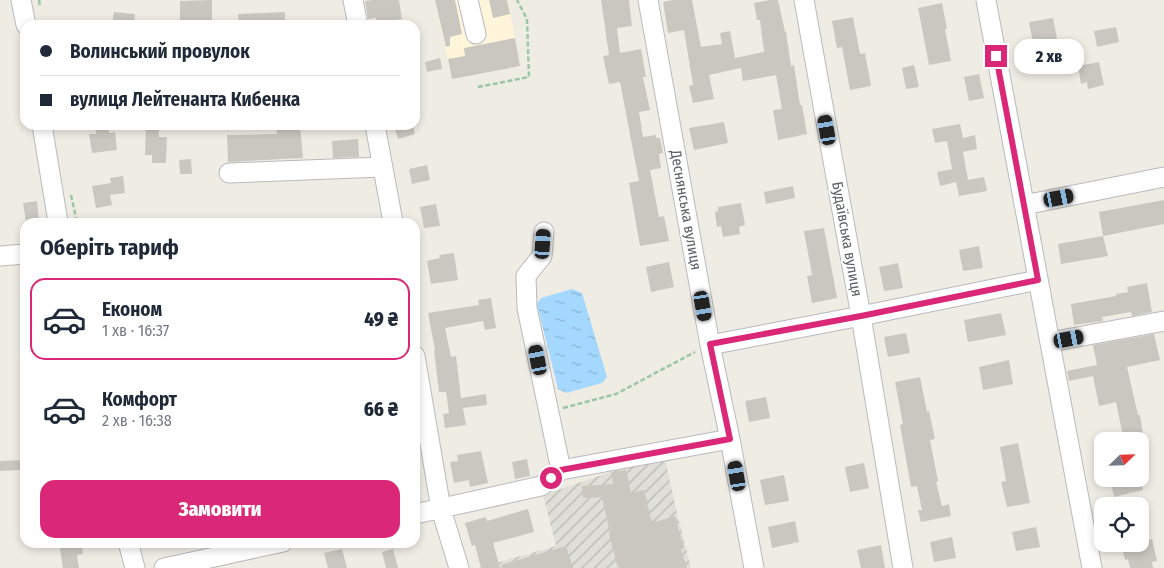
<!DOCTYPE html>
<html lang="uk">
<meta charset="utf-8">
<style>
body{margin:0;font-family:"Fira Sans Condensed",sans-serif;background:#f6f6f7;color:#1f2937;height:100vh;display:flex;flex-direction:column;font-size:19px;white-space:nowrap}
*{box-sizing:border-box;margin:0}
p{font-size:16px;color:#747a83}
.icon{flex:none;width:28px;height:28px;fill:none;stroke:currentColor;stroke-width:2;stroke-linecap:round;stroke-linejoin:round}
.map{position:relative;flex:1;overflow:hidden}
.panel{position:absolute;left:20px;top:218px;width:400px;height:330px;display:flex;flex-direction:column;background:#fff;border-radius:15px;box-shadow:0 2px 8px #0003}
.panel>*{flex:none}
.guide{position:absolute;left:20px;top:20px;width:400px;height:110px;border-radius:15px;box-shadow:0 2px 8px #0003;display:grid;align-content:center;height:110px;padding:0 20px;background:#fff}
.needle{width:32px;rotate:67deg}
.tools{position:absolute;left:1094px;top:432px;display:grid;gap:10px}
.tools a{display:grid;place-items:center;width:55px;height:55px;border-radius:10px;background:#fff;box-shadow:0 2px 8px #0003;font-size:25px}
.end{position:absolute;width:22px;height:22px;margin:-11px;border:6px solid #db2777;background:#fff;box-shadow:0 0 0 2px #fff}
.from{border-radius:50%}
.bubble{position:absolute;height:35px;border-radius:15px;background:#fff;box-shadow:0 2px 8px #0003;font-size:16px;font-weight:800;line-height:35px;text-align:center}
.car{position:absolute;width:15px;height:30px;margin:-15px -8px;border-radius:6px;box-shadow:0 0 4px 1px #0007;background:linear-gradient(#222 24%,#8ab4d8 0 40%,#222 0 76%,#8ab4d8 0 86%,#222 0)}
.guide b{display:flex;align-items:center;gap:18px;height:48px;font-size:19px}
.guide b+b{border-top:1px solid #e0e1e3}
.guide i{width:12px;height:12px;background:#1f2937}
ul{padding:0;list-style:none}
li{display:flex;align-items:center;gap:15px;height:82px;margin:0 10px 8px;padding:0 10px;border:2px solid transparent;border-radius:15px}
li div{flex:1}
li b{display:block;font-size:19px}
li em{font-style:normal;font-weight:800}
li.active{border-color:#db2777}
li>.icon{width:45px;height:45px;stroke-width:1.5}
h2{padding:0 20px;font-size:22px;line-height:60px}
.button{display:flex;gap:10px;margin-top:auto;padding:10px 20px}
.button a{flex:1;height:58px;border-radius:15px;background:#db2777;color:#fff;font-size:20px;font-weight:800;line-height:58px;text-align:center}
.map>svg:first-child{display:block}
.commercial{fill:#fef5da}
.industrial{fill:url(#industrial-furrows)}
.water{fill:url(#water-ripples)}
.building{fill:#cac7c1}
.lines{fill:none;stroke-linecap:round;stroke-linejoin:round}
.minor-casing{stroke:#b7babe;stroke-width:21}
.path{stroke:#9ac7a6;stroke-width:2.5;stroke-dasharray:5 2.5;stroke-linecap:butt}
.minor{stroke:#fff;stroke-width:19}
.route{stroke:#db2777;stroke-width:6}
.labels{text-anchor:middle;stroke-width:4;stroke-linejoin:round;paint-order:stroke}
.street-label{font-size:15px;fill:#5c6065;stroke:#fff}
</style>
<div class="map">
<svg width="1164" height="568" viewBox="0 0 1164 568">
<defs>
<pattern id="industrial-furrows" width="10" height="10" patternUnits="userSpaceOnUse" patternTransform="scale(1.25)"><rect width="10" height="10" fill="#e0ded8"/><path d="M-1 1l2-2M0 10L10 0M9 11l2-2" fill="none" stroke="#b9b7b3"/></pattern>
<pattern id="water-ripples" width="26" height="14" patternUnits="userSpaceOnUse" patternTransform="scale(1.25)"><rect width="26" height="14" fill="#a4d8ff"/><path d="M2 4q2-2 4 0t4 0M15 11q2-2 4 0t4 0" fill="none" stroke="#89b3d2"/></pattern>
</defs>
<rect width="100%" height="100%" fill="#efece4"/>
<path class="commercial" d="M435,0H508L520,66L452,79Z"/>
<path class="industrial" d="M665,459L677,513L691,568H478L556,546L543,495L611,472Z"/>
<path class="water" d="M572,289L582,293L607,377L602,383L566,393L558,389L537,304L541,298Z"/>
<path class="building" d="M212,0V25H197V21H180V1Z
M373,0H399L402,19L377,23L376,18L368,19L365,1Z
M435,0H455L462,34L450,37V46L446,47Z
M489,0H507L510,14L493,18Z
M601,0H629L632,26L617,28L620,53L641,49L646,77H643L650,110L639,112L643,137L656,135V138H660L663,153L659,154L661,168L650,170L659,217L664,216L669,241L640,246L629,183L639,181L620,82L609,84L603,56L609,55Z
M673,0H692L701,47L722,44L720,33L730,31L735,58L764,52L760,20H757L754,3L770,0H778L785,32H786L791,66L794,65L800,105H802L807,134L778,140L773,110L782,109L776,75L743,81L741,68L709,75L714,99L693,103L689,86L693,85L684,30L668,33L663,2Z
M942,3L947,29H945L951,61L929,65L918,8Z
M114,12L135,14L134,25H112Z
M285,12V25H239L238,14Z
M853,17L860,54L865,53L871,86L850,90L842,47L837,48L832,21Z
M1053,18L1058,44L1034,48L1029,22Z
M1116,27L1119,42L1097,47L1094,31Z
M515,38L520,66L452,79L448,59L465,56L464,48Z
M440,58L442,69L427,72L425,62Z
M1099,62L1104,85L1088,89L1087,82L1081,84L1078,66Z
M914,65L919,87L906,89L902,68Z
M979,74L984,98L969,101L964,77Z
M724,122L728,143L694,150L689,128Z
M960,124L963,138L975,135L977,149L963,152L968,180L984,177L987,191L959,196L956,182L940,186L937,172L952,169L947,141L935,143L932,129Z
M95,125H108L109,133L115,132L117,150L92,153L89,134H96Z
M146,125H158L159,137H167L166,163H152V155H145Z
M276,125H300L303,158L228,162L227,135L277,134Z
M394,125H413L415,134L398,139Z
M358,139L359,157L333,158L332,141Z
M191,159L192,174H180L179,160Z
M427,165L430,180L412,184L409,169Z
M123,176L125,193L110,195L112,205L96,208L92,186L111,183L110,178Z
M793,186L795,198L766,204L764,192Z
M1164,200V224L1103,236L1099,212Z
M37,201L39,220L26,222L23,203Z
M741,203L745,225L739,227L740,234L723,237L721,226L717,227L715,212L718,211V207Z
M436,204L440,226L424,228L420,207Z
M824,228L837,298L812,303L807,276L812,275L804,231Z
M1103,236L1108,256L1061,264L1058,244Z
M979,246L983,268L963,271L959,250Z
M454,253L458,280L431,284L427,261L440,258L439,255Z
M669,262L674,287L651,292L646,267Z
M898,263L903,288L884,291L879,267Z
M1147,283L1152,312L1132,316L1131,312L1102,317L1103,321L1074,325L1071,304L1116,296V294L1128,292L1127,287Z
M491,298L496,328L485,330L483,321L445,328L451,357L456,356L461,398L486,394L487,405L463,408L466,425L445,428L443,414L449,413L446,392H439L434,350H435L428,313L479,305L478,300Z
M1001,313L1006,335L968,342L964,320Z
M906,333L910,353L888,357L884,337Z
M1154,334L1160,360L1127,367L1138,415H1140L1144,441H1124L1116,402L1099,406L1093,376L1069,381L1067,371L1097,365L1093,345Z
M1009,360L1013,384L983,390L979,367Z
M920,377L927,412L929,411L935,439L930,440L938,481L936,482L942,506L949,504L951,516L921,522L918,510H922L917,486L911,487L900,425L903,424L895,382Z
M766,397L770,418L749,422L745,401Z
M1018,443L1030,503L1007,507L1001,482L1006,481L1000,447Z
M481,451L488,483L470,487L469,480L454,483L450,462L458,461L457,455Z
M527,459L530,476L515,479L512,462Z
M25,460V470L0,471V461Z
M864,463L869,488L850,492L845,467Z
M626,470L631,493L644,490L652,523L675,516L684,548L681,549L687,568H618L609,534H610L602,497L583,498L582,486L613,484L611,472Z
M784,475L789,501L765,505L760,480Z
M1110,479H1140L1143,490L1114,497Z
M528,509L534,532L493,543L500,568H481L475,545L472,546L465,523L486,517L487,521Z
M795,521L799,542L772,548L768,527Z
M1036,527L1040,547L1016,551L1012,532Z
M952,537L956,558L934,562L930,542Z
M1152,539L1157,561L1152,562L1153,568H1130L1128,559L1125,560L1122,546L1130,544H1140V542Z
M59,542H81L83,554L77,555L79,568H63Z
M881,545L885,568H861L857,550Z
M566,546L573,568H502L501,565Z
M342,549L347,568H328L324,553Z
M393,549L398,568H386L382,552Z"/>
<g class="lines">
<g class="minor-casing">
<path id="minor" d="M21,0L26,25
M353,0L358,25
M468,0L476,34
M648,0L710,345L730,439L754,568
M804,0L861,316L903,568
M986,0L1092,568
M42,125L58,222
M375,125L393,222
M229,173L383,167
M1024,205L1164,177
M544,232L542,256L526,276L527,308L561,470
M0,256L25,254
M1050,342L1164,321
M710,345L861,316L1038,280
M415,356L441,509L459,568
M415,514L541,486L561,470L730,439
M128,542L135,568
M164,568L283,542"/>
</g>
<path class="path" d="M39,0L40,6
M478,87L529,77L527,19L517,0
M71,195L77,222
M563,408L616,394L695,352"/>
<use href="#minor" class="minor"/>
</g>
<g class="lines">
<path class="route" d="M551,478L561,470L730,439L710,344L861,316L1038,280L996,56"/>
</g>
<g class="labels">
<g class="street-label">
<text transform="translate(686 210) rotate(80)" y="5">Деснянська вулиця</text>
<text transform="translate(847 239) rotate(80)" y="5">Будаївська вулиця</text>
</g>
</g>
</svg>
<div class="tools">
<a><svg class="needle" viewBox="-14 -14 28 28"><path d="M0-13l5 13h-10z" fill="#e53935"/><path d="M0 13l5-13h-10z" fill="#747a83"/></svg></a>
<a><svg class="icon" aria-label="locate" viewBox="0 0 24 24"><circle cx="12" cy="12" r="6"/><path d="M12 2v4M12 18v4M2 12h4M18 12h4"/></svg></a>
</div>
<i class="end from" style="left:551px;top:478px"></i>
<i class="end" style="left:996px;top:56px"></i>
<div class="bubble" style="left:1014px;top:39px;width:70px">2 хв</div>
<i class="car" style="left:827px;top:130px;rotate:350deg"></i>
<i class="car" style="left:1059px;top:198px;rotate:79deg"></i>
<i class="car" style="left:543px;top:244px;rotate:4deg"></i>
<i class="car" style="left:703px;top:306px;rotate:170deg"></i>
<i class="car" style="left:1069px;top:339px;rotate:79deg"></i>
<i class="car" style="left:538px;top:360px;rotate:349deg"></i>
<i class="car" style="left:737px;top:476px;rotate:350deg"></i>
<div class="guide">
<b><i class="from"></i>Волинський провулок</b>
<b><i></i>вулиця Лейтенанта Кибенка</b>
</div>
<section class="panel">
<h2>Оберіть тариф</h2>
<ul>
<li class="active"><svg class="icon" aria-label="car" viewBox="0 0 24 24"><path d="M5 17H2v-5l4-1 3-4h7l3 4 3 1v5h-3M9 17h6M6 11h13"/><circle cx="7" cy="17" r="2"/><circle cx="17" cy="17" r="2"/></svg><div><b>Економ</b><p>1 хв · 16:37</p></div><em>49 ₴</em></li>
<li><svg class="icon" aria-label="car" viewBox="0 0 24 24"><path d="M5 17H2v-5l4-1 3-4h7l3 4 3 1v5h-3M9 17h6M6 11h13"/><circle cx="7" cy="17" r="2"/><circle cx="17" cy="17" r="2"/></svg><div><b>Комфорт</b><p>2 хв · 16:38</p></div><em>66 ₴</em></li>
</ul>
<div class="button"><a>Замовити</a></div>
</section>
</div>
